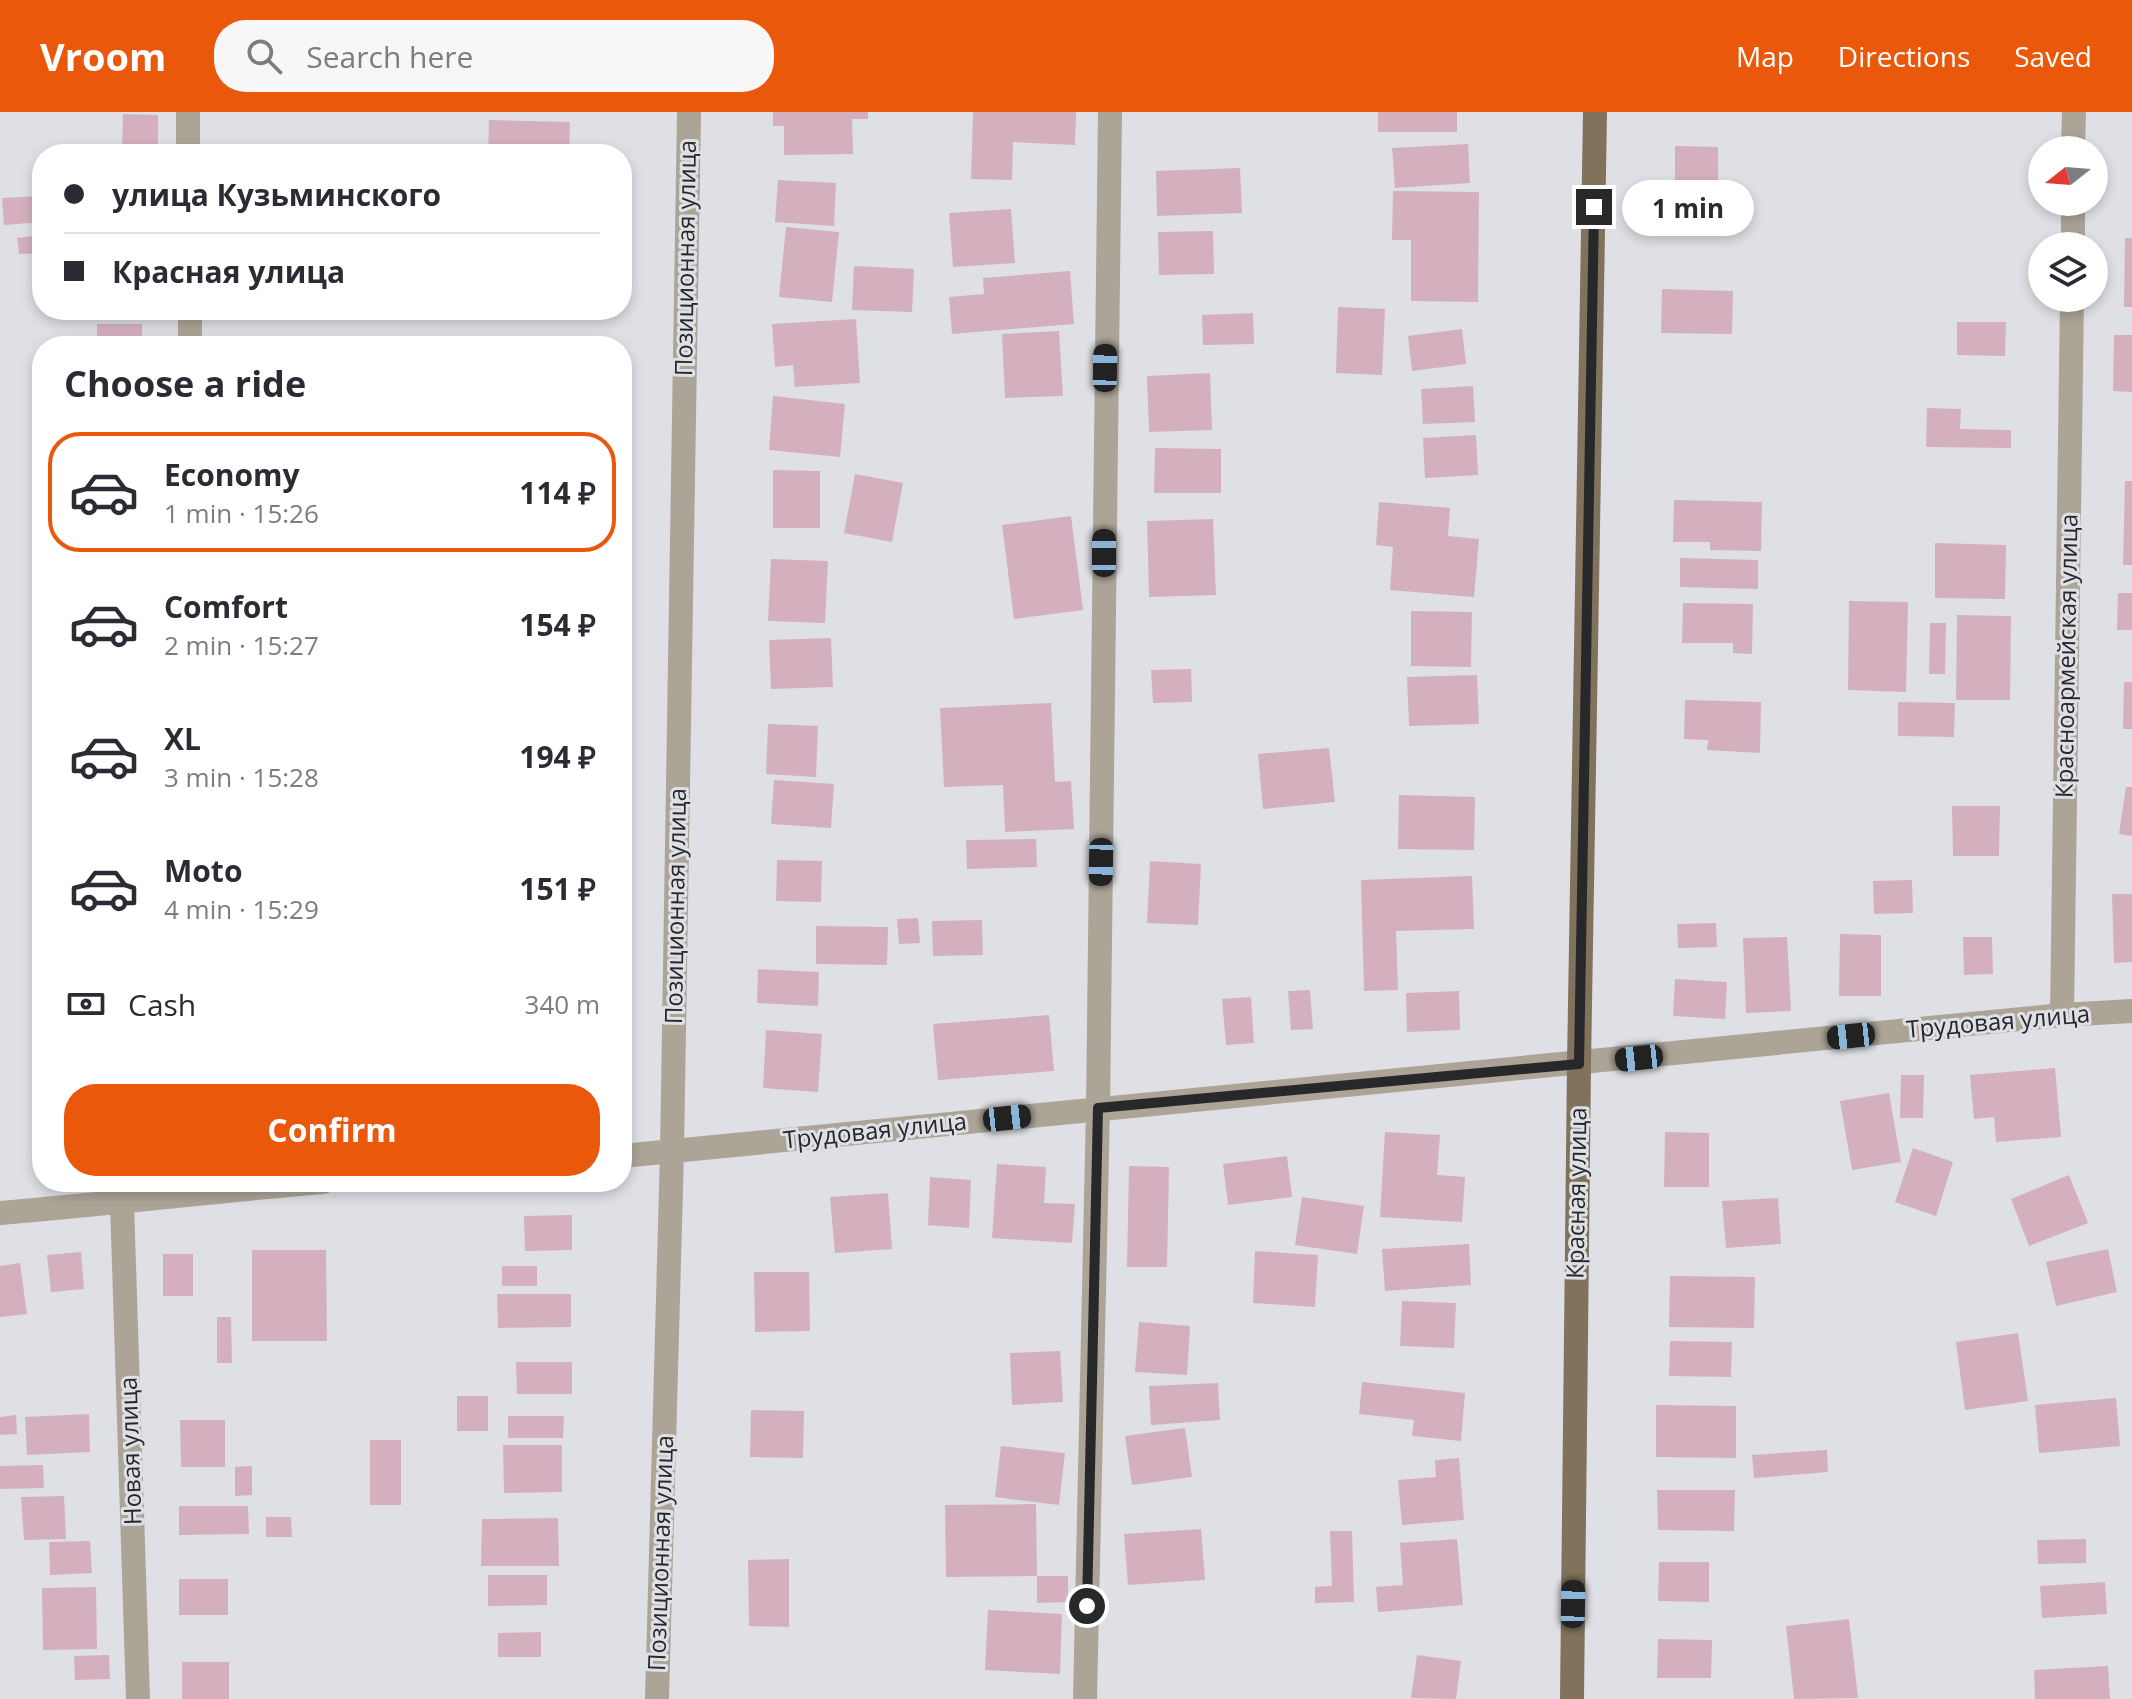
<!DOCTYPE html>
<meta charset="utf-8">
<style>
body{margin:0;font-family:"Open Sans",sans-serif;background:#f7f7f7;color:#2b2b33;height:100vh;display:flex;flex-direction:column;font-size:30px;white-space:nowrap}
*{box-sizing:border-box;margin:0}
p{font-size:26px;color:#7c7c81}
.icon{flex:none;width:44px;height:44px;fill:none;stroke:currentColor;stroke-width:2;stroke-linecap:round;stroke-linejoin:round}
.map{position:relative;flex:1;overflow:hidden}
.drawer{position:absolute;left:32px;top:224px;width:600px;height:856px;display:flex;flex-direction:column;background:#fff;border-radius:32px;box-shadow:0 4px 12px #0003}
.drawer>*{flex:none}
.top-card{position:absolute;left:32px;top:32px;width:600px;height:176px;border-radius:32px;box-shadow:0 4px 12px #0003;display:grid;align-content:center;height:176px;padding:0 32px;background:#fff}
.needle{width:52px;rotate:253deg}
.tools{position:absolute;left:2028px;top:24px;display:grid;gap:16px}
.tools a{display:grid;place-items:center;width:80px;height:80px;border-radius:50%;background:#fff;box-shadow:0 4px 12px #0003;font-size:40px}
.end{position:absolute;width:36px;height:36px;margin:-18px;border:10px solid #27282a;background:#fff;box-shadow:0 0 0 4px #fff}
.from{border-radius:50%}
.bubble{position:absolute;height:56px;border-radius:28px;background:#fff;box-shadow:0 4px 12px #0003;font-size:26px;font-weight:700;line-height:56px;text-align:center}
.car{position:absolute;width:24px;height:48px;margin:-24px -12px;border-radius:10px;box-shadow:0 0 6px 2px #0007;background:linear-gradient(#222 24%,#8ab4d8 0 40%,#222 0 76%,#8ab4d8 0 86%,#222 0)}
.top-card b{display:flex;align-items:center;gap:28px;height:76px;font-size:30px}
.top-card b+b{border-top:2px solid #e1e1e2}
.top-card i{width:20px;height:20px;background:#2b2b33}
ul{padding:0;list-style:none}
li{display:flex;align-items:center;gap:24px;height:120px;margin:0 16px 12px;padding:0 16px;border:4px solid transparent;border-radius:32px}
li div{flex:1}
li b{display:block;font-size:30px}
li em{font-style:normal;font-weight:700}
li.on{border-color:#ea580c}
li>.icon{width:72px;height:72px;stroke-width:1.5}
h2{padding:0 32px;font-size:36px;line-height:96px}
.pay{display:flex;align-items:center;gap:20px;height:88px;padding:0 32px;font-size:30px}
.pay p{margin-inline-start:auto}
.action{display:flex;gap:16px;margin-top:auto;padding:16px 32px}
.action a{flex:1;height:92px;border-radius:32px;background:#ea580c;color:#fff;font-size:32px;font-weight:700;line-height:92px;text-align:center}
header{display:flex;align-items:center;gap:48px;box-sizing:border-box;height:112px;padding:0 40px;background:#ea580c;color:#fff}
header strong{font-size:38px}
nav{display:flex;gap:44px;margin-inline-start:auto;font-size:28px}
.search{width:560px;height:72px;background:#f7f7f7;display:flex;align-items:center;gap:20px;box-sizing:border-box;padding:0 28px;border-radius:32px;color:#7c7c81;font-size:30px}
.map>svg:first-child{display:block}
.building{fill:#d4b0be}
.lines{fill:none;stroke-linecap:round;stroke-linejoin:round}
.minor{stroke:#aca497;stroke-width:24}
.major{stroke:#80725b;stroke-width:24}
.route{stroke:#27282a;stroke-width:10}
.labels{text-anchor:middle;stroke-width:6;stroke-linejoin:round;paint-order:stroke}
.street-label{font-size:24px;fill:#27282a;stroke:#dee0e5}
</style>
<header>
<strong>Vroom</strong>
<div class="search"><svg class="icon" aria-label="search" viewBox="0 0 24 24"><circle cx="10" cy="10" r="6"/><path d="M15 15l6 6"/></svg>Search here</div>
<nav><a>Map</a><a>Directions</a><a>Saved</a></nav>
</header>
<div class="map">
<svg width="2132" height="1587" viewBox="0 0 2132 1587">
<rect width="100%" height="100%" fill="#dee0e5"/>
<path class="building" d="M773,0H868V7H852L853,42L784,43V14H773Z
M973,0H1076L1075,33L1013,30L1012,68L971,67Z
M1378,0H1457V20H1378Z
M123,2L158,3V39L122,38Z
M489,8L570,10L569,42H488Z
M1468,32L1470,71L1395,76L1392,36Z
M1675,34L1718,35V71H1675Z
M336,36V42H236V37Z
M1240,56L1242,101L1157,104L1156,59Z
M778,68L836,71L834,114L775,110Z
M1393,79L1479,80L1478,190L1411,189V128H1392Z
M42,84V110L4,113L2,86Z
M1011,97L1015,151L953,155L949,101Z
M786,115L839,120L832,190L779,185Z
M1213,119L1214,162L1159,163L1158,120Z
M42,123V141L19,142L17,126Z
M2125,126H2132V195H2124Z
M854,154L914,157L912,200L852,198Z
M1070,159L1074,212L952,222L949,185L984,182L983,166Z
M1662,177L1733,179L1732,222L1661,221Z
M1338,195L1385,197L1382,263L1336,261Z
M1253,201L1254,232L1203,233L1202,203Z
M856,207L860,271L795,275L793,253L775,255L772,212Z
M1957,210H2006L2005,244L1957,243Z
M97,212H142V234H97Z
M1462,217L1466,252L1412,259L1408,224Z
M1059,219L1063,284L1005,286L1002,222Z
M2114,223H2132V280L2113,279Z
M1210,261L1212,318L1149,320L1147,264Z
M1473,274L1475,310L1423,312L1421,277Z
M773,284L845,292L840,345L769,338Z
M1927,296L1961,297L1960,317L2011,318V336L1926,335Z
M1476,323L1478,363L1425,366L1423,326Z
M1155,336L1221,337V381H1154Z
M773,358L820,359V416H773Z
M855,362L903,371L892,430L844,421Z
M2125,369H2132V453H2123Z
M1674,388L1762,390L1761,439L1710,438V430H1673Z
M1379,390L1450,396L1448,424L1479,427L1474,485L1390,478L1393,435L1376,433Z
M1071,404L1083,498L1014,507L1002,413Z
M1213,407L1216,483L1149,485L1147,409Z
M1935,431L2006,433L2005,487L1935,486Z
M1680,446L1758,448V477L1680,475Z
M771,447L828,449L825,511L768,509Z
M2118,481H2132V518H2117Z
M1849,489L1908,490L1906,580L1848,578Z
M1683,491L1753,492L1752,542L1733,541V531H1682Z
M1411,499L1472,500L1471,555L1411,554Z
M1957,503L2011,504L2010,588H1956Z
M1930,511H1946L1945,562H1929Z
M831,526L833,575L771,577L769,528Z
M1191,557L1192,590L1153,591L1151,558Z
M1477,563L1479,612L1409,614L1407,565Z
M2124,570H2132V617H2123Z
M1685,588L1761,590L1760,641L1707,638L1708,628L1684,627Z
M1898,590L1955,591L1954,625L1898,624Z
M1051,591L1055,670L1071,669L1074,717L1005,720L1003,673L944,675L940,596Z
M768,612L818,614L816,665L766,662Z
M1329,636L1335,690L1263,697L1258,642Z
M774,668L834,672L831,716L771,712Z
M2126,675H2132V724L2119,722Z
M1399,683L1475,685L1474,738L1398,737Z
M1952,694H2000L1999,744H1953Z
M1036,727L1037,755L967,757L966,728Z
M777,748L822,749L821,790L776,789Z
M1150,749L1201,752L1198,813L1147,811Z
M1472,764L1474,817L1396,819L1398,878L1364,879L1361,768Z
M1912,768L1913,801L1874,802L1873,769Z
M2112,782H2132V850L2114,851Z
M918,806L920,831L899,832L897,807Z
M982,808L983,843L933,844L932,809Z
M1716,811L1717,835L1678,836L1677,812Z
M816,814L888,815L887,853L816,852Z
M1840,822L1881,823V884H1839Z
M1787,825L1791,899L1746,901L1743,826Z
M1963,825H1992L1993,862L1964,863Z
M758,857L819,860L818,894L757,891Z
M1675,867L1727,870L1725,907L1673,904Z
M1310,878L1313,917L1291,918L1288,879Z
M1459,879L1460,918L1407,920L1406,881Z
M1251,885L1254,931L1226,933L1222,887Z
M1049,903L1054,959L938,968L933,912Z
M766,918L822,922L818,980L763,976Z
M2055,956L2061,1025L1996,1030L1994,1005L1974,1007L1970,963Z
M1901,963H1924L1923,1006H1900Z
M1889,981L1901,1050L1852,1058L1840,989Z
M1385,1020L1440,1023L1437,1063L1465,1065L1462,1110L1380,1105Z
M1665,1020L1709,1021V1075H1664Z
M1913,1036L1953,1050L1936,1104L1895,1090Z
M1287,1044L1292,1085L1228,1093L1223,1052Z
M997,1052L1046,1055L1044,1091L1075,1092L1072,1131L992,1126Z
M1129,1054L1169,1055L1167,1155H1127Z
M2069,1063L2088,1111L2029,1134L2011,1087Z
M930,1065L971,1068L969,1116L928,1113Z
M888,1081L892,1137L835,1141L830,1085Z
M1302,1085L1364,1094L1357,1142L1295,1133Z
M1778,1086L1781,1132L1726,1136L1722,1089Z
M572,1103V1138L525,1139L524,1104Z
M1469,1132L1471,1173L1385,1179L1382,1137Z
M2108,1137L2117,1180L2056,1194L2046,1150Z
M252,1138H326L327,1229H252Z
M1255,1139L1318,1143L1315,1195L1253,1191Z
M81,1140L84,1177L51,1180L47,1143Z
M163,1142H193V1184H163Z
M20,1151L27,1202L0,1205V1154Z
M502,1154H537V1174H502Z
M754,1160H809L810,1219L755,1220Z
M1670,1164L1755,1165L1754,1216L1669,1215Z
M497,1182H571V1215L498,1216Z
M1402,1189L1456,1191L1454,1236L1400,1234Z
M217,1205H231L232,1251H217Z
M1139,1210L1190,1214L1187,1263L1135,1260Z
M2018,1221L2028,1289L1965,1298L1956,1230Z
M1670,1229L1732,1230L1731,1265L1669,1264Z
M1060,1239L1063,1290L1012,1293L1010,1241Z
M516,1250H572V1282H517Z
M1362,1270L1465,1281L1461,1329L1412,1324L1414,1308L1359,1302Z
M1218,1271L1220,1308L1151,1313L1149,1274Z
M457,1284H488V1319H457Z
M2116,1286L2120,1334L2039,1341L2035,1293Z
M1656,1293L1736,1294V1346L1656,1345Z
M751,1298L804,1299L803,1346L750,1345Z
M89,1302L90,1340L27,1343L25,1305Z
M16,1303L17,1322L0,1323V1305Z
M508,1304H564L563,1326H508Z
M180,1308H225V1355H181Z
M1185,1316L1192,1365L1132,1373L1125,1324Z
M370,1328H401V1393H370Z
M503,1333H562V1380L504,1381Z
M1001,1334L1065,1341L1059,1393L995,1385Z
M1827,1338L1828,1360L1754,1366L1752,1343Z
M1459,1346L1464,1408L1402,1413L1398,1368L1436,1365L1435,1348Z
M43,1353L44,1376L0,1377V1354Z
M252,1354V1383L235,1384V1355Z
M1657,1378H1735L1734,1419L1658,1418Z
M64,1384L66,1427L24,1428L21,1385Z
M1036,1392L1037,1464L946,1465L945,1393Z
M179,1394H248L249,1422L179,1423Z
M266,1405H291L292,1425H266Z
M558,1406L559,1454H481L482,1407Z
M1201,1417L1205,1468L1128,1473L1124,1422Z
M1330,1419H1352L1354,1490L1315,1491V1475L1332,1474Z
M1457,1427L1463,1493L1378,1500L1376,1475L1403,1473L1400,1431Z
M2086,1427V1451L2038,1452L2037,1428Z
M90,1429L92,1461L50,1463L49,1430Z
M789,1447V1515L749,1514L748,1448Z
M1659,1450H1709V1490L1658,1489Z
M488,1463H547V1493L488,1494Z
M1037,1464H1068V1490L1037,1491Z
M179,1467H228V1503H179Z
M2105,1470L2107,1502L2042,1506L2040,1474Z
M96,1475L97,1537L43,1538L42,1476Z
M988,1498L1062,1502L1060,1562L985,1558Z
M1849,1507L1858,1586L1794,1587L1786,1514Z
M541,1520V1545H498V1521Z
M1658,1527L1712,1528L1711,1566H1657Z
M109,1543L110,1567L75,1568L74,1544Z
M1417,1543L1461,1549L1456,1587L1411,1586Z
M182,1550H229V1587H182Z
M2108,1554L2110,1587H2035L2034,1558Z"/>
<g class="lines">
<path class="minor" d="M188,0V42
M2073,38L2074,0
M2073,134V90
M190,198V234
M2062,903L2072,186
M622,1044L2062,903L2132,899
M122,1091L138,1587
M0,1101C108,1092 215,1079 323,1070
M657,1587L672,1040L689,0
M1085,1587L1098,996L1110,0"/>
<path class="major" d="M1572,1587L1579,952L1595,0"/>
</g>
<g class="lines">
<path class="route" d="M1087,1494L1098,996L1579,952L1594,95"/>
</g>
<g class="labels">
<g class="street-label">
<text transform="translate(686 146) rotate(-89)" y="8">Позиционная улица</text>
<text transform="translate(2067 544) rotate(-89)" y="8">Красноармейская улица</text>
<text transform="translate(676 794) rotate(-89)" y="8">Позиционная улица</text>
<text transform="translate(1998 910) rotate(-5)" y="8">Трудовая улица</text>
<text transform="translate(875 1019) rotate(-6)" y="8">Трудовая улица</text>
<text transform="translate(1577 1081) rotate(-89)" y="8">Красная улица</text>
<text transform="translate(131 1339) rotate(-92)" y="8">Новая улица</text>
<text transform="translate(661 1441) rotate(-88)" y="8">Позиционная улица</text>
</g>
</g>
</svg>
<div class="tools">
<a><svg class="needle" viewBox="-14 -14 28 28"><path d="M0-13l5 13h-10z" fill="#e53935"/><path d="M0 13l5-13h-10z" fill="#7c7c81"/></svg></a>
<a><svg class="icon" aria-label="layers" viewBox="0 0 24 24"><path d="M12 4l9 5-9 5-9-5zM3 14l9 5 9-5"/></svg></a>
</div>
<i class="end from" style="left:1087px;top:1494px"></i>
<i class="end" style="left:1594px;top:95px"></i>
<div class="bubble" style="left:1622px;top:68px;width:132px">1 min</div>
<i class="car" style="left:1105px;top:256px;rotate:1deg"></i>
<i class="car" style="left:1104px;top:441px;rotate:0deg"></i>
<i class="car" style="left:1101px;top:750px;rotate:181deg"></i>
<i class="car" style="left:1851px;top:924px;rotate:264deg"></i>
<i class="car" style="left:1639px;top:946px;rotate:264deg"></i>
<i class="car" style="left:1007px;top:1006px;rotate:84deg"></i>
<i class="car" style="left:1573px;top:1492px;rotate:1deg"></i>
<div class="top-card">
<b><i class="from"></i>улица Кузьминского</b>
<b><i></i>Красная улица</b>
</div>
<section class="drawer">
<h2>Choose a ride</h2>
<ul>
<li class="on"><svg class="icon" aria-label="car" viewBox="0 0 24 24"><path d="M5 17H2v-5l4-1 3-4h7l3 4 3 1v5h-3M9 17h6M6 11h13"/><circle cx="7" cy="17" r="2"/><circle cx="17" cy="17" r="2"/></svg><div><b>Economy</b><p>1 min · 15:26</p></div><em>114 ₽</em></li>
<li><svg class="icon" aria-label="car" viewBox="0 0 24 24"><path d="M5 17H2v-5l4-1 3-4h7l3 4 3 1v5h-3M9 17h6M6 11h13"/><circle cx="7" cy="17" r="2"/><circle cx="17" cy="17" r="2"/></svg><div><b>Comfort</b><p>2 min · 15:27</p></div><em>154 ₽</em></li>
<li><svg class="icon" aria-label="car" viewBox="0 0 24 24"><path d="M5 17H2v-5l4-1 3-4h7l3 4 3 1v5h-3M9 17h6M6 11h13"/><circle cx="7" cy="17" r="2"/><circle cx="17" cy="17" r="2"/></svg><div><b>XL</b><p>3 min · 15:28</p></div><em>194 ₽</em></li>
<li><svg class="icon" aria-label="car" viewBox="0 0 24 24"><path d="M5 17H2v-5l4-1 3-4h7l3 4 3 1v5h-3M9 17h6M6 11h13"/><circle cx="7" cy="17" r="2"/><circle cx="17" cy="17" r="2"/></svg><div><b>Moto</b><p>4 min · 15:29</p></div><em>151 ₽</em></li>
</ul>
<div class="pay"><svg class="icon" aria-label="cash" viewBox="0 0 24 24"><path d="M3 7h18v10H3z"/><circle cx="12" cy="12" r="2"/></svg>Cash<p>340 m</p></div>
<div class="action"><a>Confirm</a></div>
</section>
</div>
